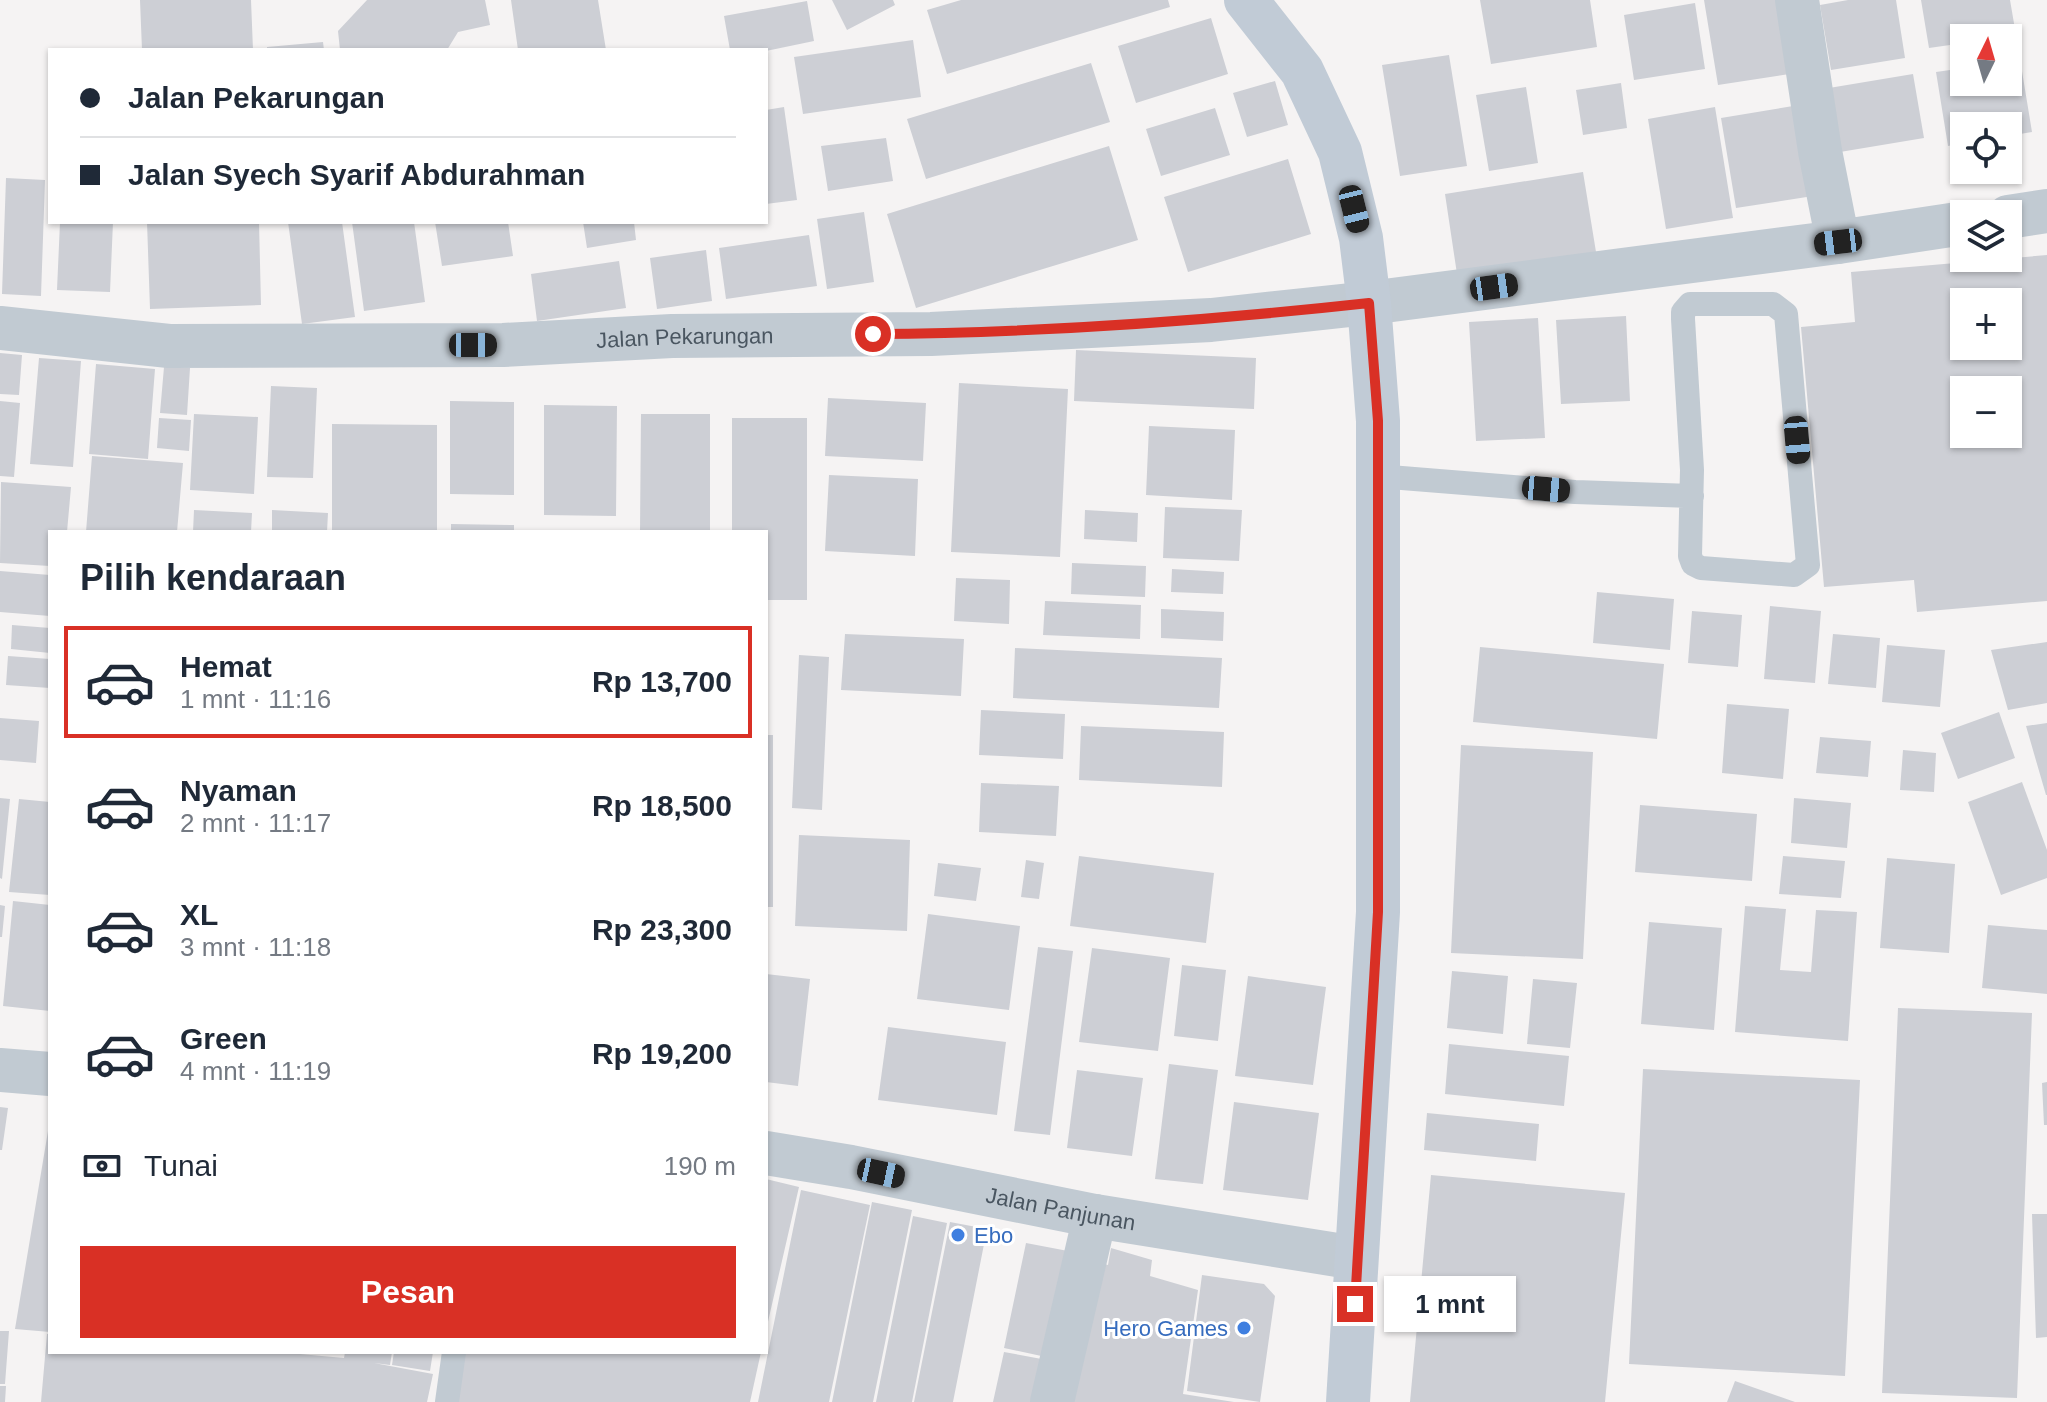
<!DOCTYPE html>
<html lang="id">
<meta charset="utf-8">
<style>
body{margin:0;font-family:Arial,sans-serif;background:#f2f2f3;color:#1f2937;height:100vh;display:flex;flex-direction:column;font-size:30px;white-space:nowrap}
*{box-sizing:border-box;margin:0}
p{font-size:26px;color:#747a83}
.icon{flex:none;width:44px;height:44px;fill:none;stroke:currentColor;stroke-width:2;stroke-linecap:round;stroke-linejoin:round}
.map{position:relative;flex:1;overflow:hidden}
.side{position:absolute;left:48px;top:530px;width:720px;height:824px;display:flex;flex-direction:column;background:#fff;border-radius:0px;box-shadow:0 2px 6px #0004}
.side>*{flex:none}
.guide{position:absolute;left:48px;top:48px;width:720px;height:176px;border-radius:0px;box-shadow:0 2px 6px #0004;display:grid;align-content:center;height:176px;padding:0 32px;background:#fff}
.needle{width:52px;rotate:5deg}
.buttons{position:absolute;left:1950px;top:24px;display:grid;gap:16px}
.buttons a{display:grid;place-items:center;width:72px;height:72px;border-radius:0px;background:#fff;box-shadow:0 2px 6px #0004;font-size:40px}
.end{position:absolute;width:36px;height:36px;margin:-18px;border:10px solid #d93025;background:#fff;box-shadow:0 0 0 4px #fff}
.from{border-radius:50%}
.bubble{position:absolute;height:56px;border-radius:0px;background:#fff;box-shadow:0 2px 6px #0004;font-size:26px;font-weight:800;line-height:56px;text-align:center}
.car{position:absolute;width:24px;height:48px;margin:-24px -12px;border-radius:10px;box-shadow:0 0 6px 2px #0007;background:linear-gradient(#222 24%,#8ab4d8 0 40%,#222 0 76%,#8ab4d8 0 86%,#222 0)}
.guide b{display:flex;align-items:center;gap:28px;height:76px;font-size:30px}
.guide b+b{border-top:2px solid #e0e1e3}
.guide i{width:20px;height:20px;background:#1f2937}
ul{padding:0;list-style:none}
li{display:flex;align-items:center;gap:24px;height:112px;margin:0 16px 12px;padding:0 16px;border:4px solid transparent;border-radius:0px}
li div{flex:1}
li b{display:block;font-size:30px}
li em{font-style:normal;font-weight:800}
li.current{border-color:#d93025}
li>.icon{width:72px;height:72px;stroke-width:1.5}
h2{padding:0 32px;font-size:36px;line-height:96px}
.pay{display:flex;align-items:center;gap:20px;height:88px;padding:0 32px;font-size:30px}
.pay p{margin-inline-start:auto}
.primary-button{display:flex;gap:16px;margin-top:auto;padding:16px 32px}
.primary-button a{flex:1;height:92px;border-radius:0px;background:#d93025;color:#fff;font-size:32px;font-weight:800;line-height:92px;text-align:center}
.map>svg:first-child{display:block}
.building{fill:#cdcfd5;fill-rule:evenodd}
.lines{fill:none;stroke-linecap:round;stroke-linejoin:round}
.service{stroke:#c1cad2;stroke-width:24}
.minor{stroke:#c1cad2;stroke-width:44}
.secondary{stroke:#c1cbd6;stroke-width:44}
.route{stroke:#d93025;stroke-width:10}
.shop-dot{fill:#3f7fe0;stroke:#fff;stroke-width:3}
.labels{text-anchor:middle;stroke-width:6;stroke-linejoin:round;paint-order:stroke}
.street-label{font-size:22px;fill:#4a5661;stroke:#fff}
.shop-label{font-size:22px;fill:#366cbe;stroke:#fff;text-anchor:start}
</style>
<div class="map">
<svg width="2047" height="1402" viewBox="0 0 2047 1402">
<rect width="100%" height="100%" fill="#f5f3f3"/>
<path class="building" d="M140,0H251L253,50H142Z
M367,0H485L490,25L458,32L447,50H340L338,31Z
M511,0H598L606,50H518Z
M832,0H893L895,5L847,30Z
M961,0H1168L1170,7L947,74L927,10Z
M1480,0H1590L1597,47L1491,64Z
M1704,0H1784L1796,73L1718,85Z
M1848,0H1896L1905,58L1831,70L1820,5Z
M1921,0H2010L2016,35L1964,38V43L1929,48Z
M807,1L814,41L766,51L730,50L724,16Z
M1695,3L1705,69L1634,80L1624,15Z
M1211,18L1228,74L1136,103L1118,46Z
M913,40L921,97L803,114L794,57Z
M323,42L324,50H267V47Z
M1449,55L1467,166L1400,176L1382,65Z
M2020,59L2032,132L2008,136V126H1964V143L1948,146L1936,72L1964,68V82H2008V61Z
M1091,63L1110,122L926,179L907,119Z
M1913,74L1924,138L1840,152L1829,88Z
M1275,81L1288,125L1247,137L1233,93Z
M1621,83L1627,128L1583,135L1576,90Z
M1526,87L1538,163L1489,171L1476,95Z
M1799,105L1813,196L1736,208L1721,118Z
M784,107L797,200L766,204V110Z
M1715,107L1733,218L1666,229L1648,119Z
M1215,108L1230,155L1161,176L1146,129Z
M886,138L893,181L828,191L821,146Z
M1109,146L1138,240L916,308L887,214Z
M1288,159L1311,234L1188,272L1164,197Z
M1583,172L1596,252L1457,274L1445,194Z
M6,178L45,180L41,296L2,294Z
M864,212L874,282L827,289L817,219Z
M60,222H113L110,292L57,290Z
M147,222H259L261,305L150,309Z
M288,222H342L355,317L302,324Z
M352,222H414L425,302L364,311Z
M435,222H508L513,256L442,266Z
M583,222H634L636,240L587,248Z
M809,235L817,286L726,299L719,248Z
M706,250L712,301L657,309L650,258Z
M2047,255V601L1917,612L1914,580L1824,587L1801,327L1855,322L1851,272ZM1964,302H2008V346H1964ZM1964,390H2008V434H1964Z
M619,261L626,308L537,321L531,274Z
M1626,316L1630,401L1561,404L1556,320Z
M1538,318L1545,438L1476,441L1469,322Z
M1076,350L1256,358L1254,409L1074,401Z
M0,353L22,355L19,395L0,394Z
M39,358L81,361L73,467L30,464Z
M96,364L155,369L148,459L89,454Z
M164,367L190,368L187,415L160,413Z
M959,383L1068,389L1060,557L951,552Z
M271,386L317,388L313,478L267,477Z
M828,398L926,403L923,461L825,456Z
M0,401L20,403L14,477L0,476Z
M450,401L514,402V495L450,494Z
M544,405L617,406L616,516L544,515Z
M194,414L258,417L254,494L190,490Z
M641,414H710V532H640Z
M159,418L191,420L189,451L157,448Z
M732,418H807V600H766V532H732Z
M332,424L437,425V532H332Z
M1149,426L1235,430L1232,500L1146,495Z
M92,456L183,463L177,532H86Z
M829,475L918,479L915,556L825,551Z
M1,482L71,487L67,532H50V566L0,563Z
M1165,507L1242,510L1239,561L1163,558Z
M194,510L252,513L251,532H193Z
M272,510L328,513L327,532H272Z
M1085,510L1138,513L1137,542L1084,539Z
M451,524L514,525V532H451Z
M1072,563L1146,566L1145,597L1071,594Z
M1172,569L1224,572L1223,594L1171,592Z
M0,571L50,575V616L0,612Z
M956,578L1010,580L1009,624L954,621Z
M1597,592L1674,599L1670,650L1593,643Z
M1045,601L1141,605L1140,639L1043,635Z
M1770,606L1821,611L1815,683L1764,679Z
M1161,609L1224,612L1223,641L1161,638Z
M1692,611L1742,615L1738,667L1688,663Z
M12,625L50,628V653L11,649Z
M845,634L964,639L961,696L841,690Z
M1833,634L1880,638L1876,688L1828,684Z
M2047,642V703L2008,710L1991,650Z
M1887,645L1945,650L1940,707L1882,702Z
M1480,647L1664,664L1657,739L1473,722Z
M1015,648L1222,658L1219,708L1013,698Z
M799,655L829,657L822,810L792,808Z
M8,656L50,659V688L6,685Z
M1727,704L1789,709L1783,779L1722,773Z
M981,710L1065,714L1063,759L979,755Z
M1999,712L2015,758L1958,779L1941,733Z
M0,718L39,721L36,763L0,760Z
M2047,723V795H2046L2026,726Z
M1081,726L1224,732L1222,787L1079,780Z
M766,735H773V907H766Z
M1820,737L1871,741L1868,777L1816,773Z
M1461,745L1593,752L1583,959L1451,953Z
M1903,750L1936,753L1934,792L1900,790Z
M2022,782L2047,850V878L2001,895L1968,802Z
M981,783L1059,786L1056,836L979,832Z
M0,798L10,799L2,879L0,878Z
M1794,798L1851,803L1847,848L1791,843Z
M19,799L50,802V895L9,892Z
M1640,805L1757,814L1752,881L1635,872Z
M799,835L910,840L907,931L795,926Z
M1079,856L1214,873L1206,943L1070,926Z
M1783,856L1845,861L1841,898L1779,894Z
M1887,858L1955,864L1949,953L1880,948Z
M1026,860L1044,863L1039,899L1021,897Z
M938,863L981,868L976,901L934,896Z
M13,901L50,905V1011L3,1006Z
M0,905L5,906L2,937H0Z
M1745,906L1786,909L1780,970L1811,972L1816,910L1857,912L1848,1041L1735,1032Z
M928,914L1020,926L1009,1010L917,999Z
M1649,922L1722,928L1714,1030L1641,1024Z
M1988,925L2047,930V994L1982,988Z
M1038,947L1073,951L1050,1135L1014,1131Z
M1092,948L1170,958L1158,1051L1079,1042Z
M1182,965L1226,970L1218,1041L1174,1036Z
M1452,971L1508,976L1503,1034L1447,1028Z
M766,974L810,979L798,1086L766,1082Z
M1248,976L1326,987L1313,1085L1235,1076Z
M1533,979L1577,983L1570,1048L1527,1044Z
M1898,1008L2032,1013L2017,1398L1882,1393Z
M888,1027L1006,1042L997,1115L878,1100Z
M1449,1044L1569,1056L1564,1106L1445,1094Z
M1169,1064L1218,1070L1203,1184L1155,1179Z
M1643,1069L1860,1080L1845,1376L1629,1364Z
M1077,1070L1143,1078L1132,1156L1067,1148Z
M2047,1082V1125H2044L2042,1083Z
M1234,1102L1319,1113L1308,1200L1223,1190Z
M0,1107L8,1108L2,1150H0Z
M1427,1113L1539,1124L1536,1161L1424,1150Z
M48,1131L50,1332L15,1329Z
M1431,1175L1625,1193L1605,1402H1410Z
M766,1179L799,1187L767,1326H766Z
M801,1190L870,1205L829,1402H758Z
M872,1202L912,1210L873,1402H832Z
M2032,1214H2047V1337L2036,1338Z
M913,1216L947,1223L912,1402H876Z
M950,1222L987,1229L953,1402H914Z
M1026,1243L1068,1251L1046,1357L1004,1348Z
M1111,1248L1152,1260L1150,1276L1198,1290L1183,1394L1234,1402H1070L1097,1262L1108,1265Z
M1202,1275L1264,1284L1275,1296L1260,1402L1187,1391Z
M0,1331H9L5,1384H0Z
M47,1334H50V1352H278L344,1358L345,1352H392L390,1365L374,1363L433,1374L427,1402H41Z
M394,1352H433L430,1371L392,1365Z
M464,1352H761L750,1402H457Z
M1004,1352L1047,1360L1037,1402H993Z
M1735,1381L1795,1402H1727Z
M0,1386H6L5,1402H0Z"/>
<g class="lines">
<path class="service" d="M1690,304H1773L1786,314L1808,565L1794,575L1701,568L1693,564L1690,556L1692,470L1683,319V312Z
M1377,476L1575,492L1692,496
M447,1402L454,1352"/>
<g class="minor">
<path d="M1797,0L1820,151L1838,242L1964,223"/>
<path d="M2008,217L2047,211"/>
<path id="s1" d="M0,328L169,346L503,345L672,336L931,334L1211,320L1369,303L1838,242"/>
<path d="M0,1070L50,1074"/>
<path id="s2" d="M766,1153L851,1167L1095,1216L1356,1258"/>
<path d="M1052,1402L1095,1216"/>
</g>
<path class="secondary" d="M1246,0L1302,71L1340,152L1361,238L1369,303L1378,421V912L1348,1402"/>
</g>
<g class="lines">
<path class="route" d="M873,334C1039,333 1205,321 1369,303L1378,421V912L1355,1304"/>
</g>
<g class="shop-dot">
<circle cx="958" cy="1235" r="8"/>
<circle cx="1244" cy="1328" r="8"/>
</g>
<g class="labels">
<g class="street-label">
<text dy="8" stroke="none"><textPath href="#s1" startOffset="686">Jalan Pekarungan</textPath></text>
<text dy="8" stroke="none"><textPath href="#s2" startOffset="300">Jalan Panjunan</textPath></text>
</g>
<g class="shop-label">
<text x="974" y="1243">Ebo</text>
<text x="1228" y="1336" text-anchor="end">Hero Games</text>
</g>
</g>
</svg>
<div class="buttons">
<a><svg class="needle" viewBox="-14 -14 28 28"><path d="M0-13l5 13h-10z" fill="#e53935"/><path d="M0 13l5-13h-10z" fill="#747a83"/></svg></a>
<a><svg class="icon" aria-label="locate" viewBox="0 0 24 24"><circle cx="12" cy="12" r="6"/><path d="M12 2v4M12 18v4M2 12h4M18 12h4"/></svg></a>
<a><svg class="icon" aria-label="layers" viewBox="0 0 24 24"><path d="M12 4l9 5-9 5-9-5zM3 14l9 5 9-5"/></svg></a>
<a>+</a>
<a>−</a>
</div>
<i class="end from" style="left:873px;top:334px"></i>
<i class="end" style="left:1355px;top:1304px"></i>
<div class="bubble" style="left:1384px;top:1276px;width:132px">1 mnt</div>
<i class="car" style="left:1354px;top:209px;rotate:166deg"></i>
<i class="car" style="left:1838px;top:242px;rotate:263deg"></i>
<i class="car" style="left:1494px;top:287px;rotate:82deg"></i>
<i class="car" style="left:473px;top:345px;rotate:90deg"></i>
<i class="car" style="left:1797px;top:440px;rotate:175deg"></i>
<i class="car" style="left:1546px;top:489px;rotate:95deg"></i>
<i class="car" style="left:881px;top:1173px;rotate:102deg"></i>
<div class="guide">
<b><i class="from"></i>Jalan Pekarungan</b>
<b><i></i>Jalan Syech Syarif Abdurahman</b>
</div>
<section class="side">
<h2>Pilih kendaraan</h2>
<ul>
<li class="current"><svg class="icon" aria-label="car" viewBox="0 0 24 24"><path d="M5 17H2v-5l4-1 3-4h7l3 4 3 1v5h-3M9 17h6M6 11h13"/><circle cx="7" cy="17" r="2"/><circle cx="17" cy="17" r="2"/></svg><div><b>Hemat</b><p>1 mnt · 11:16</p></div><em>Rp 13,700</em></li>
<li><svg class="icon" aria-label="car" viewBox="0 0 24 24"><path d="M5 17H2v-5l4-1 3-4h7l3 4 3 1v5h-3M9 17h6M6 11h13"/><circle cx="7" cy="17" r="2"/><circle cx="17" cy="17" r="2"/></svg><div><b>Nyaman</b><p>2 mnt · 11:17</p></div><em>Rp 18,500</em></li>
<li><svg class="icon" aria-label="car" viewBox="0 0 24 24"><path d="M5 17H2v-5l4-1 3-4h7l3 4 3 1v5h-3M9 17h6M6 11h13"/><circle cx="7" cy="17" r="2"/><circle cx="17" cy="17" r="2"/></svg><div><b>XL</b><p>3 mnt · 11:18</p></div><em>Rp 23,300</em></li>
<li><svg class="icon" aria-label="car" viewBox="0 0 24 24"><path d="M5 17H2v-5l4-1 3-4h7l3 4 3 1v5h-3M9 17h6M6 11h13"/><circle cx="7" cy="17" r="2"/><circle cx="17" cy="17" r="2"/></svg><div><b>Green</b><p>4 mnt · 11:19</p></div><em>Rp 19,200</em></li>
</ul>
<div class="pay"><svg class="icon" aria-label="cash" viewBox="0 0 24 24"><path d="M3 7h18v10H3z"/><circle cx="12" cy="12" r="2"/></svg>Tunai<p>190 m</p></div>
<div class="primary-button"><a>Pesan</a></div>
</section>
</div>
